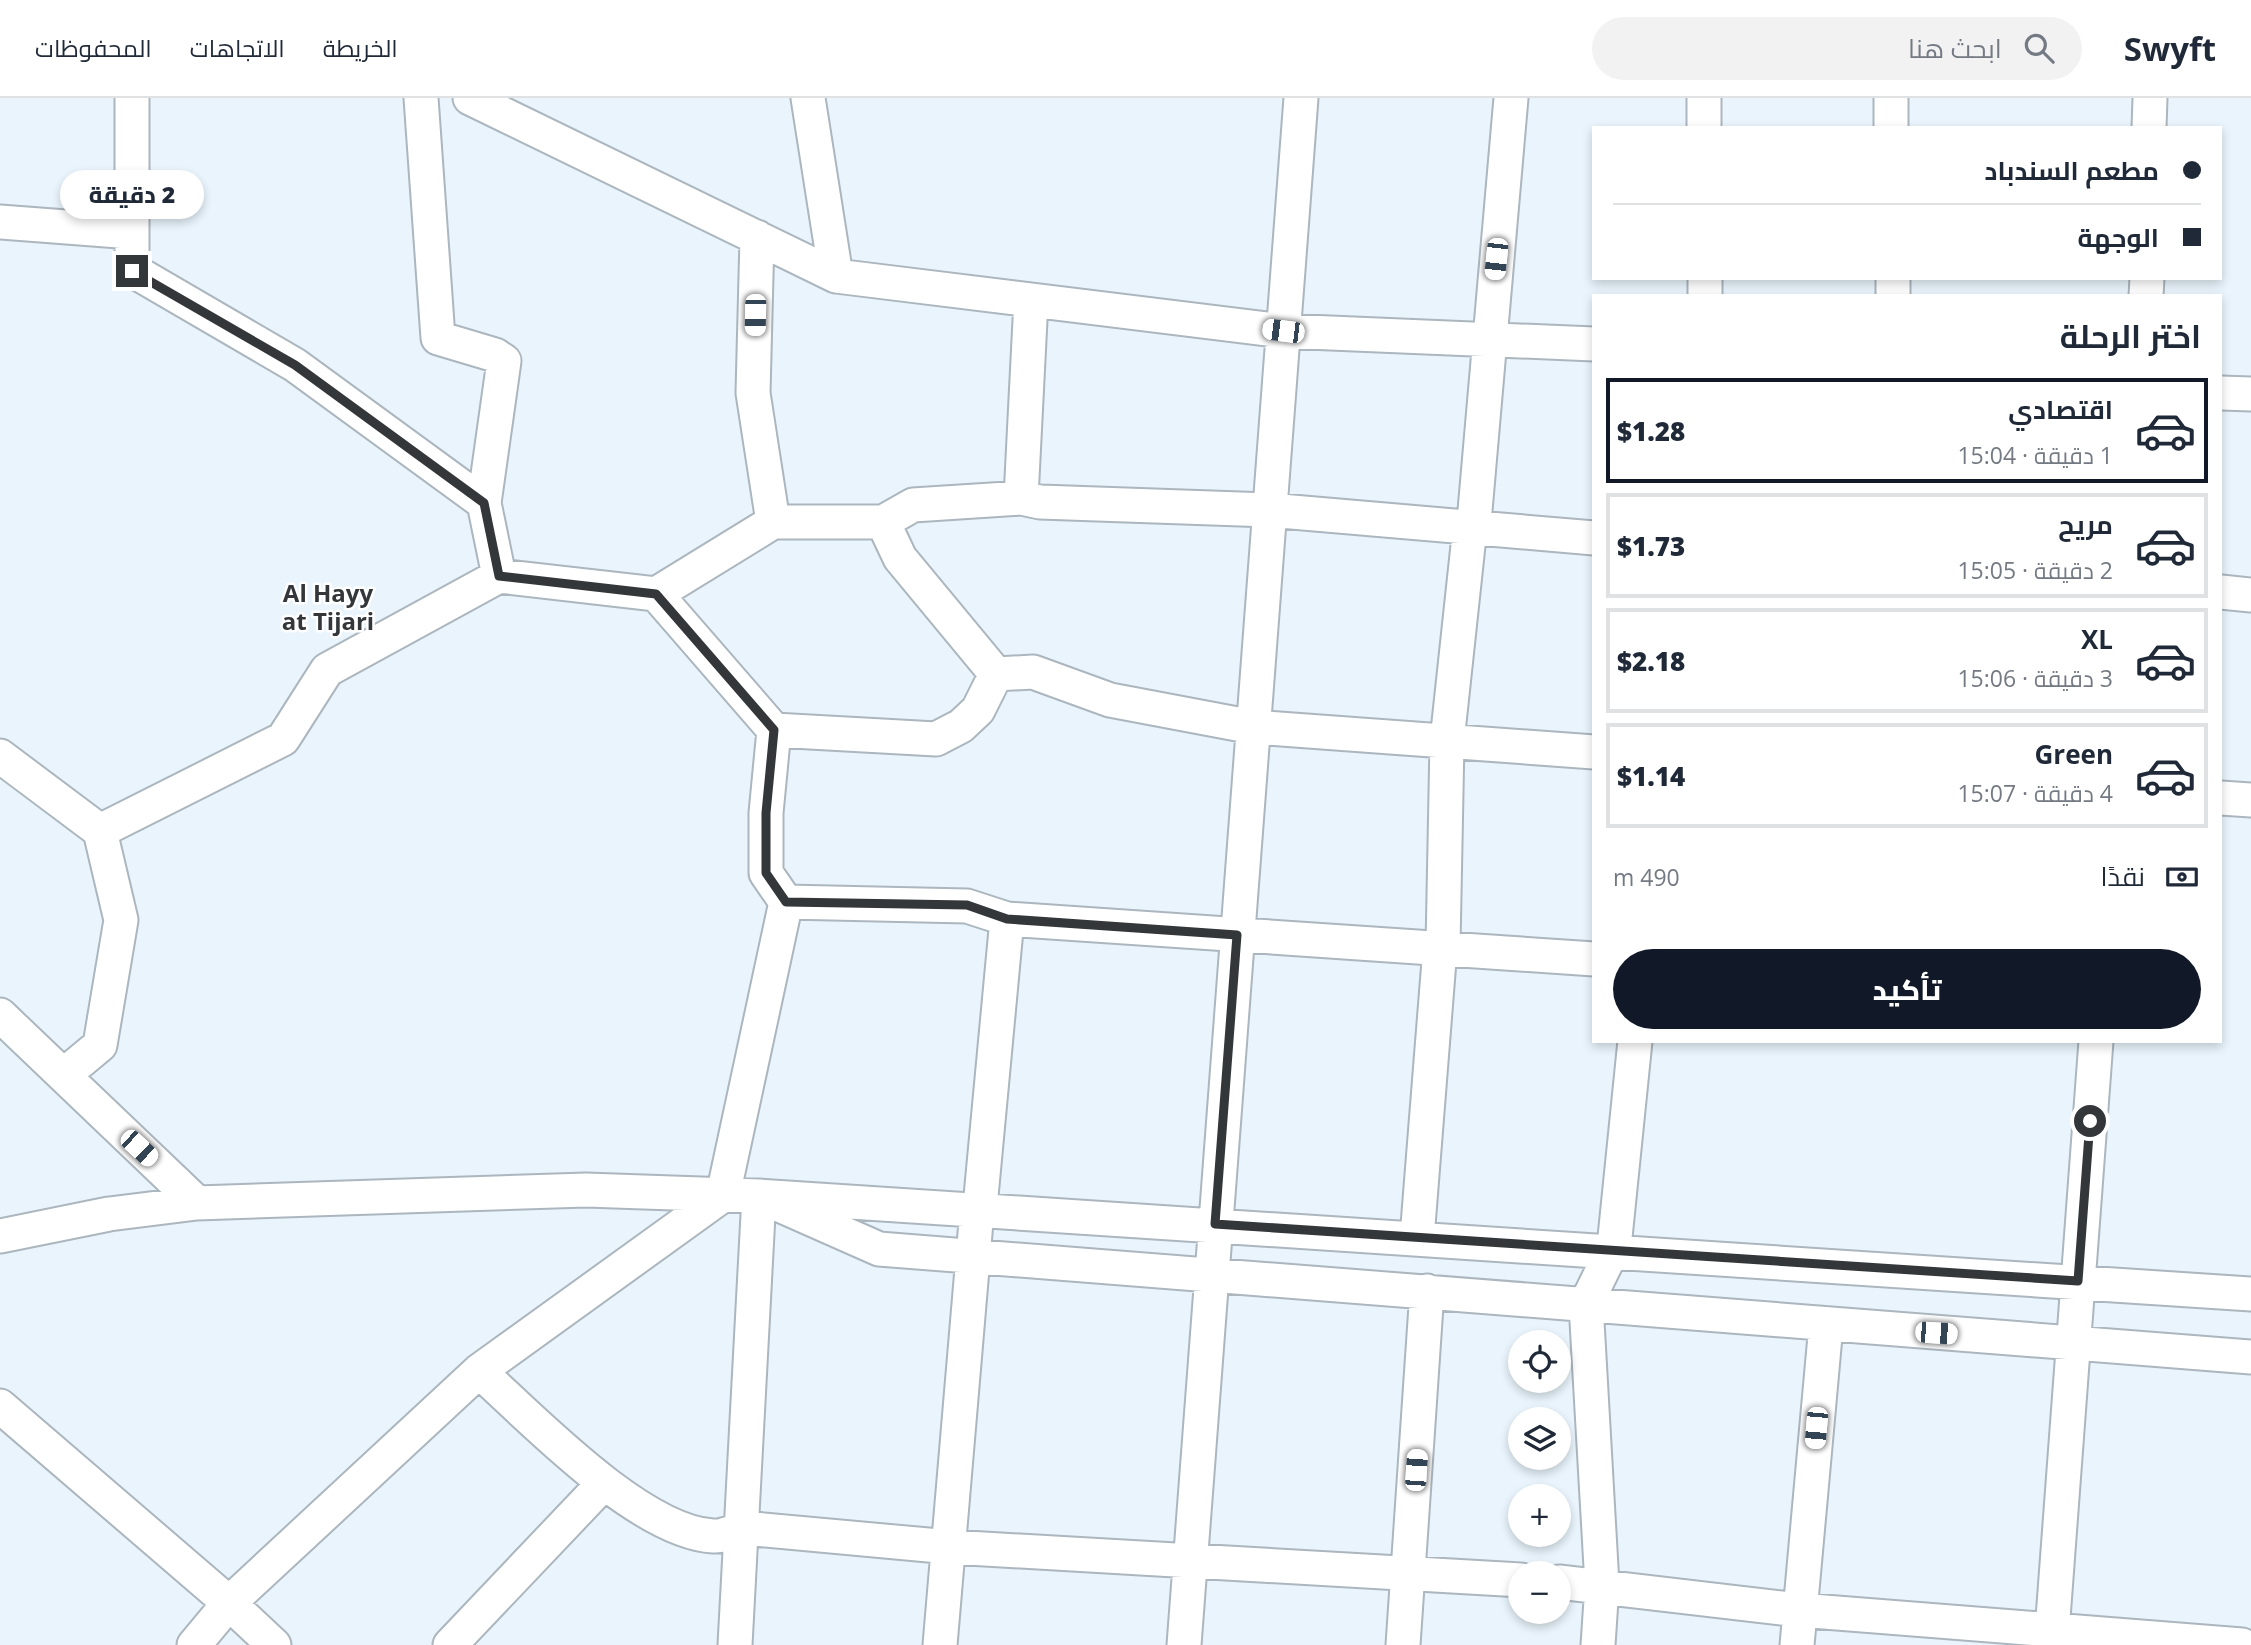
<!DOCTYPE html>
<html lang="ar">
<meta charset="utf-8">
<style>
body{margin:0;font-family:"Open Sans",Cairo,sans-serif;background:#f2f2f3;color:#1f2937;direction:rtl;height:100vh;display:flex;flex-direction:column;font-size:26px;white-space:nowrap}
*{box-sizing:border-box;margin:0}
p{font-size:23px;color:#747a83}
.icon{flex:none;width:38px;height:38px;fill:none;stroke:currentColor;stroke-width:2;stroke-linecap:round;stroke-linejoin:round}
.map{position:relative;flex:1;overflow:hidden;direction:ltr}
.panel{position:absolute;left:1592px;top:196px;width:630px;height:749px;display:flex;flex-direction:column;background:#fff;border-radius:0px;box-shadow:0 4px 10px #0003;direction:rtl}
.panel>*{flex:none}
.guide{position:absolute;left:1592px;top:28px;width:630px;height:154px;border-radius:0px;box-shadow:0 4px 10px #0003;direction:rtl;display:grid;align-content:center;height:154px;padding:0 21px;background:#fff}
.controls{position:absolute;left:1508px;top:1232px;display:grid;gap:14px}
.controls a{display:grid;place-items:center;width:63px;height:63px;border-radius:50%;background:#fff;box-shadow:0 4px 10px #0003;font-size:35px}
.end{position:absolute;width:32px;height:32px;margin:-16px;border:9px solid #33373a;background:#fff;box-shadow:0 0 0 4px #fff}
.from{border-radius:50%}
.bubble{position:absolute;height:49px;border-radius:24px;background:#fff;box-shadow:0 4px 10px #0003;font-size:23px;font-weight:800;line-height:49px;text-align:center;direction:rtl}
.car{position:absolute;width:21px;height:42px;margin:-21px -10px;border-radius:9px;box-shadow:0 0 5px 2px #0007;background:linear-gradient(#fff 24%,#345 0 40%,#fff 0 76%,#345 0 86%,#fff 0)}
.guide b{display:flex;align-items:center;gap:24px;height:66px;font-size:26px}
.guide b+b{border-top:2px solid #e0e1e3}
.guide i{width:18px;height:18px;background:#1f2937}
ul{padding:0;list-style:none}
li{display:flex;align-items:center;gap:21px;height:105px;margin:0 14px 10px;padding:0 7px;border:4px solid #e0e1e3;border-radius:0px}
li div{flex:1}
li b{display:block;font-size:26px}
li em{font-style:normal;font-weight:800}
li.selected{border-color:#111827}
li>.icon{width:63px;height:63px;stroke-width:1.5}
h2{padding:0 21px;font-size:32px;line-height:84px}
.pay{display:flex;align-items:center;gap:18px;height:77px;padding:0 21px;font-size:26px}
.pay p{margin-inline-start:auto}
.action{display:flex;gap:14px;margin-top:auto;padding:14px 21px}
.action a{flex:1;height:80px;border-radius:42px;background:#111827;color:#fff;font-size:28px;font-weight:800;line-height:80px;text-align:center}
header{display:flex;align-items:center;gap:42px;box-sizing:border-box;height:98px;padding:0 35px;background:#fff;border-bottom:2px solid #e0e1e3}
header strong{font-size:33px}
nav{display:flex;gap:38px;margin-inline-start:auto;font-size:24px}
.search{width:490px;height:63px;background:#f2f2f3;display:flex;align-items:center;gap:18px;box-sizing:border-box;padding:0 24px;border-radius:38px;color:#747a83;font-size:26px}
.map>svg:first-child{display:block}
.lines{fill:none;stroke-linecap:round;stroke-linejoin:round}
.street-casing{stroke:#abb6be;stroke-width:37}
.street{stroke:#fff;stroke-width:33}
.route{stroke:#33373a;stroke-width:9}
.labels{text-anchor:middle;stroke-width:5;stroke-linejoin:round;paint-order:stroke}
.district-label{font-size:24px;font-weight:bold;fill:#33373a;stroke:#fff}
</style>
<header>
<strong>Swyft</strong>
<div class="search"><svg class="icon" aria-label="search" viewBox="0 0 24 24"><circle cx="10" cy="10" r="6"/><path d="M15 15l6 6"/></svg>ابحث هنا</div>
<nav><a>الخريطة</a><a>الاتجاهات</a><a>المحفوظات</a></nav>
</header>
<div class="map">
<svg width="2251" height="1547" viewBox="0 0 2251 1547">
<rect width="100%" height="100%" fill="#e9f4fc"/>
<g class="lines">
<g class="street-casing">
<path id="street" d="M132,0V172L295,267L484,405
M421,0L438,240L495,257L504,263L484,405L499,478L656,496L774,632L936,641L961,628L978,612L996,576L1033,574L1110,602L1253,629L1594,654
M470,0L836,178L1283,233L1594,246
M808,0L836,178
M1704,0V30
M1891,0V30
M2149,30L2150,0
M0,124L132,134
M757,139L753,295L773,424
M1705,180V198
M1893,180V198
M2146,198L2147,180
M2221,295L2251,296
M1021,400L1031,202
M883,424L900,460L996,576
M2221,494L2251,497
M656,496L773,424H883L913,407L1021,400L1040,404L1269,412L1594,440
M0,658L100,733L283,641L327,572L499,478
M2221,700L2251,702
M786,804L967,808L1007,821L1594,861
M0,917L197,1105
M64,977L100,947L121,822L100,733
M0,1138L109,1116L197,1105L586,1092L759,1098L735,1547
M1417,1140L1440,850L1443,848L1447,643L1470,429L1474,424L1511,0
M2251,1196L759,1098L879,1151L2251,1259
M479,1273C533,1322 640,1434 713,1438C722,1439 734,1433 743,1430L950,1449L1521,1482
M0,1308L229,1505L274,1547
M1559,1484L1799,1512L2242,1547
M194,1547L229,1505L479,1273L723,1097L786,804L766,775V715L774,632
M450,1547L603,1386
M940,1547L977,1112L980,1109L1007,821
M1184,1547L1301,0
M1403,1547L1427,1193
M1598,1547L1602,1487L1586,1206L1614,1149L1635,943
M1797,1547L1826,1227
M2051,1547L2096,943"/>
</g>
<use href="#street" class="street"/>
</g>
<g class="lines">
<path class="route" d="M132,173L295,267L484,405L499,478L656,496L774,632L766,715V775L786,804L967,807L1007,821L1237,837L1215,1126L2078,1183L2090,1023"/>
</g>
<g class="labels">
<g class="district-label">
<text x="328" y="504">Al Hayy<tspan x="328" dy="28">at Tijari</tspan></text>
</g>
</g>
</svg>
<div class="controls">
<a><svg class="icon" aria-label="locate" viewBox="0 0 24 24"><circle cx="12" cy="12" r="6"/><path d="M12 2v4M12 18v4M2 12h4M18 12h4"/></svg></a>
<a><svg class="icon" aria-label="layers" viewBox="0 0 24 24"><path d="M12 4l9 5-9 5-9-5zM3 14l9 5 9-5"/></svg></a>
<a>+</a>
<a>−</a>
</div>
<i class="end from" style="left:2090px;top:1023px"></i>
<i class="end" style="left:132px;top:173px"></i>
<div class="bubble" style="left:60px;top:72px;width:144px">2 دقيقة</div>
<i class="car" style="left:1496px;top:161px;rotate:186deg"></i>
<i class="car" style="left:755px;top:217px;rotate:181deg"></i>
<i class="car" style="left:1283px;top:233px;rotate:277deg"></i>
<i class="car" style="left:139px;top:1050px;rotate:133deg"></i>
<i class="car" style="left:1936px;top:1235px;rotate:94deg"></i>
<i class="car" style="left:1816px;top:1330px;rotate:185deg"></i>
<i class="car" style="left:1416px;top:1372px;rotate:4deg"></i>
<div class="guide">
<b><i class="from"></i>مطعم السندباد</b>
<b><i></i>الوجهة</b>
</div>
<section class="panel">
<h2>اختر الرحلة</h2>
<ul>
<li class="selected"><svg class="icon" aria-label="car" viewBox="0 0 24 24"><path d="M5 17H2v-5l4-1 3-4h7l3 4 3 1v5h-3M9 17h6M6 11h13"/><circle cx="7" cy="17" r="2"/><circle cx="17" cy="17" r="2"/></svg><div><b>اقتصادي</b><p>1 دقيقة · 15:04</p></div><em>$1.28</em></li>
<li><svg class="icon" aria-label="car" viewBox="0 0 24 24"><path d="M5 17H2v-5l4-1 3-4h7l3 4 3 1v5h-3M9 17h6M6 11h13"/><circle cx="7" cy="17" r="2"/><circle cx="17" cy="17" r="2"/></svg><div><b>مريح</b><p>2 دقيقة · 15:05</p></div><em>$1.73</em></li>
<li><svg class="icon" aria-label="car" viewBox="0 0 24 24"><path d="M5 17H2v-5l4-1 3-4h7l3 4 3 1v5h-3M9 17h6M6 11h13"/><circle cx="7" cy="17" r="2"/><circle cx="17" cy="17" r="2"/></svg><div><b>XL</b><p>3 دقيقة · 15:06</p></div><em>$2.18</em></li>
<li><svg class="icon" aria-label="car" viewBox="0 0 24 24"><path d="M5 17H2v-5l4-1 3-4h7l3 4 3 1v5h-3M9 17h6M6 11h13"/><circle cx="7" cy="17" r="2"/><circle cx="17" cy="17" r="2"/></svg><div><b>Green</b><p>4 دقيقة · 15:07</p></div><em>$1.14</em></li>
</ul>
<div class="pay"><svg class="icon" aria-label="cash" viewBox="0 0 24 24"><path d="M3 7h18v10H3z"/><circle cx="12" cy="12" r="2"/></svg>نقدًا<p>490 m</p></div>
<div class="action"><a>تأكيد</a></div>
</section>
</div>
